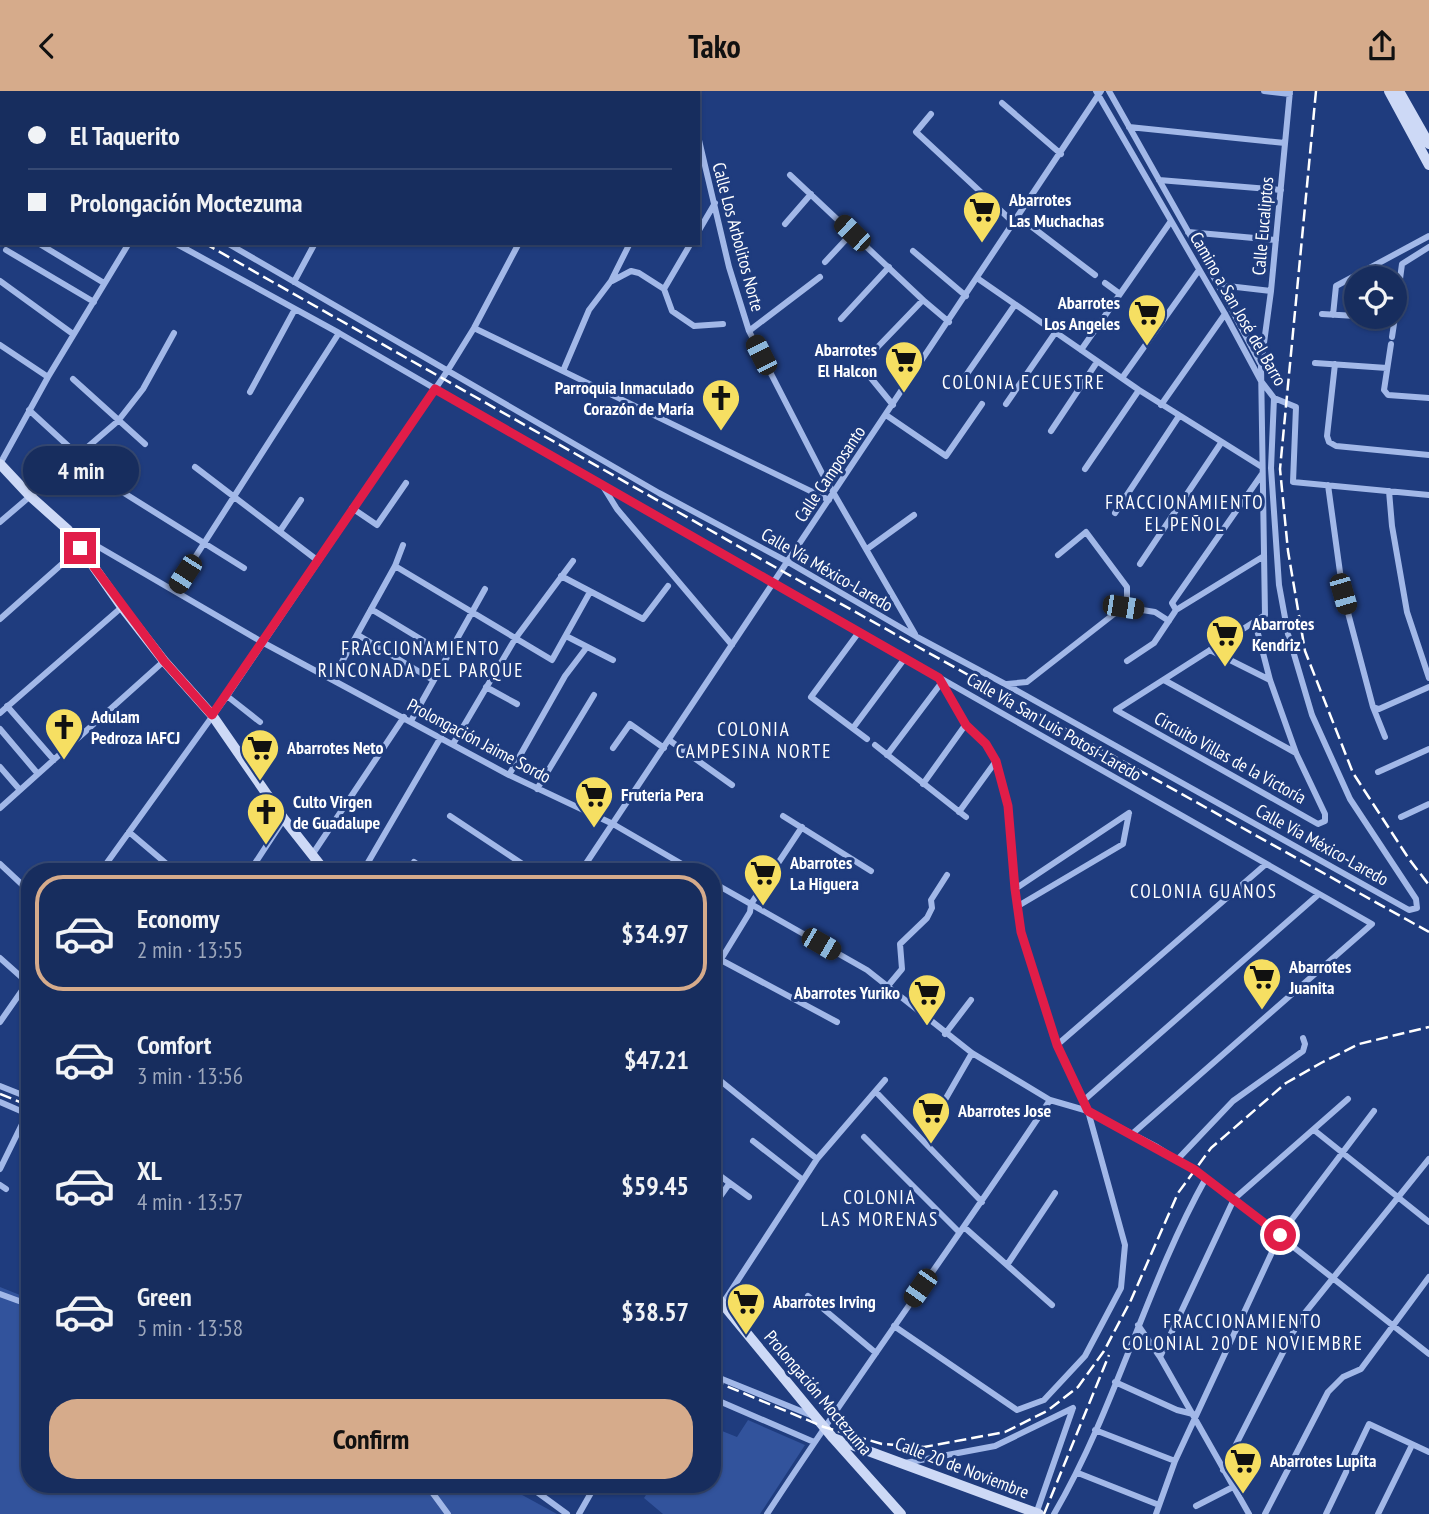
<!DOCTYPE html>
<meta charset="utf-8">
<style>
body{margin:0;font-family:"PT Sans Narrow",sans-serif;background:#243967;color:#f1f3f6;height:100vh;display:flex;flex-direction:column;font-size:26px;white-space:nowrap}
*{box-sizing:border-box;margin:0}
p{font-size:23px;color:#9ea8bc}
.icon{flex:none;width:38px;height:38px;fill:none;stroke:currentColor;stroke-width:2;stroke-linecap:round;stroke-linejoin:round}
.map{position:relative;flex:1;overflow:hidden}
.drawer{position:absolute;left:21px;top:772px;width:700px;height:630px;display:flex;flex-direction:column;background:#172d5e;border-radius:28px;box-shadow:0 2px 5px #0004,0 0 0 2px #364973}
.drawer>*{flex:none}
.guide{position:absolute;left:0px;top:0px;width:700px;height:154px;box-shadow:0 2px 5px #0004,0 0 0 2px #364973;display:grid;align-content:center;height:154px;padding:0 28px;background:#172d5e}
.controls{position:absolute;left:1344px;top:175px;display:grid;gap:14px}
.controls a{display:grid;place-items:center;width:63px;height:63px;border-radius:50%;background:#172d5e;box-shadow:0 2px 5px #0004,0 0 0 2px #364973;font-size:35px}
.end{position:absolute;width:32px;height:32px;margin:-16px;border:9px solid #e11d48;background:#fff;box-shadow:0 0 0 4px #fff}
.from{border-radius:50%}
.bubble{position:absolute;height:49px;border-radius:24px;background:#172d5e;box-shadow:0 2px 5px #0004,0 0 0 2px #364973;font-size:23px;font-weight:700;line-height:49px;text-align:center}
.car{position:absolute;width:21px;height:42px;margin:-21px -10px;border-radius:9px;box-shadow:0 0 5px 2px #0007;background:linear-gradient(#222 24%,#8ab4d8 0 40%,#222 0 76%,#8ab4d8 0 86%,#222 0)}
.guide b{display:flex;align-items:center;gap:24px;height:66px;font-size:26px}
.guide b+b{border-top:2px solid #364973}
.guide i{width:18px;height:18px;background:#f1f3f6}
ul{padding:12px 0 0;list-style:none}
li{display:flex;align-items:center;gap:21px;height:116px;margin:0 14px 10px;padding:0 14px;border:4px solid transparent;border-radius:28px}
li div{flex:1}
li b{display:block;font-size:26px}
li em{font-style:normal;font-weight:700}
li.active{border-color:#d6ab8b}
li>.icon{width:63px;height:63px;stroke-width:1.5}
.action{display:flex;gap:14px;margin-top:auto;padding:14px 28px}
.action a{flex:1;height:80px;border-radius:28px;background:#d6ab8b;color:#111;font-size:28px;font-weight:700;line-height:80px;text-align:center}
header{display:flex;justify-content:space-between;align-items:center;height:91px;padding:0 28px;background:#d6ab8b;color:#111;font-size:32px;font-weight:700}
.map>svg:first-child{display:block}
.green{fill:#32539c}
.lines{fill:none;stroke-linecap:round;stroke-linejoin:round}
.street{stroke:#a2b8e8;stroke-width:6}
.secondary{stroke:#cdd9f6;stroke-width:10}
.rail{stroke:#fff;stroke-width:2.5;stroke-dasharray:12 5;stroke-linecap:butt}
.route{stroke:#e11d48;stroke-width:9}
.labels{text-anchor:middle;stroke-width:6;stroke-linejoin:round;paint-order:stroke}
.poi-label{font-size:18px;font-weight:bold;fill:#fff;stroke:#1f3c7e;text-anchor:start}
.street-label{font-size:18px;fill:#fff;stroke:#1f3c7e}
.neighbourhood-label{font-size:19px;letter-spacing:2px;fill:#fff;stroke:#1f3c7e}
</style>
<header><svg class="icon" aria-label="back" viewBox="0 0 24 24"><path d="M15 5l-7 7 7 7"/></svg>Tako<svg class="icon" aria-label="share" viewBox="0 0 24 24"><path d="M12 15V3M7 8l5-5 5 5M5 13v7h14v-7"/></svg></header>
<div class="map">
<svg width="1429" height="1423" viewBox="0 0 1429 1423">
<rect width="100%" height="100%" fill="#1f3c7e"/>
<path class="green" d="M0,1196L30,1208V1393H502L557,1423H0Z
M748,1329L805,1354L760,1423H663L644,1407L653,1393H712V1336L737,1346Z"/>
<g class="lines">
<path class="street" d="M366,0L369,2
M550,0L551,2
M689,0L690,2
M1109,0L1230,215L1260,272
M1264,0L1290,3
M20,2L21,0
M238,2L239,0
M424,2L425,0
M601,2L602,0
M1002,12L1061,63
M0,22L2,23
M931,23L916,41L1014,132
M1129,36L1285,52
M698,45L729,176L749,240L822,382L915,543
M790,84L923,209L949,231
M1159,89L1281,99
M1019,126L1095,184
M785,133L811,103
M698,141L715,112
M1188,141L1276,149
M38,152L104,192
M175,152L339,242L603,395L1372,833L1132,1043
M227,152L659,402L788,471L917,546L1005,593L1409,819L1417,817L1416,808L1350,708L1312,624L1288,543L1279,494L1271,377L1274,307L1261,290L1225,223L1096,0
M6,159L94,211
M913,160L966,205
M825,171L852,142
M977,187L1139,299L1262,376
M0,190L73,243
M612,190L631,180L639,182L664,198L672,220L694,235L723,233
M294,191L315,152
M1105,192L1120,203
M1219,194L1271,200
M664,198L691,152
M1322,223L1356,225
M1333,224L1336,195L1429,145
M1395,225L1402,173L1429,156
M1381,226H1395
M841,228L889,176
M474,237L829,409
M749,240L820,186
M1392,246L1395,226
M1391,253L1384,299L1388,304L1429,307
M0,254L48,286
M1081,259L1171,130
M869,265L923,209
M1315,272L1387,277
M1335,273L1327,345L1329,351L1336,355L1429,364
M563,280L589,219L611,190L630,152
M866,281L893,314
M1122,287L1199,179
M73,288L145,353
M962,290L1014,215
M250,301L295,218
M1274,307L1296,316L1293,391L1429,404
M1006,313L1055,242
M1161,314L1225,223
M29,319L78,364L124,402L244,477
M886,324L946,365L982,313
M1051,340L1097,271
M0,373L48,286L129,152
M195,376L317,469
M1085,378L1139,299
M1328,394L1343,503L1373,616L1379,618L1429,596
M604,397L617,418L732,554
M1389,400L1392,435L1407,521L1429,587
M352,417L377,434L406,392
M1115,422L1179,325
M0,431L118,330L143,298L174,242
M280,440L301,409
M73,441L262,551L509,684L613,733L694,780
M867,458L914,424
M1140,473L1221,352
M395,475L552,569L590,501
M561,485L643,528L668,495
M174,499L339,242
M1123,516L1155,521L1169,530
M371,518L447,564
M1176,519L1172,512L1262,383
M0,528L80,457
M1255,531L1270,589L1296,662L1325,723V730L1318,733L1116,619L1265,524L1261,274L1271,200L1290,0
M859,541L811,606L867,648
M358,544L433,589
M566,545L613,569
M1210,559L1270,589
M1127,570L1154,552L1176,519L1264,465
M333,587L395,475L403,454
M1164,589L1296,662
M1007,593L1027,591L1123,516L1127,508V496L1086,441L1058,464
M486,596L517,613
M227,605L260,631
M7,615L54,669
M1373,616L1385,646
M0,622L122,516
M411,630L485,498
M853,637L905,567
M0,638L38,683
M669,649L732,694
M453,653L515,548L573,470
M875,654L966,726
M613,657L630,633L664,657
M887,664L942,591
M0,676L20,699
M1378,681L1429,658
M509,684L565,585L587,556
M923,693L966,633
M537,698L594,604
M0,717L164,570
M959,721L996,670
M450,725L533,780
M783,725L871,780
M1401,726L1429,713
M129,741L175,780
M312,764L404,626
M414,771L427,780
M0,773L30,801
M101,780L227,605L448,279L474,237L519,152
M250,780L284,728
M363,780L441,646
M581,780L1101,0
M712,791L867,879L972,962L1050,1009L1088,1020L1157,1056L1206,1087L1429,1263
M1015,798L1129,722
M1018,815L1123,753L1129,722
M0,867L28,892
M721,869L837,931
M712,883L750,821L751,813L802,736
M887,896L902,878L900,853L927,827L932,817L931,809L947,784
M0,931L30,888
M945,943L971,909
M1057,954L1266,773
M717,987L817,1068
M0,995L30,1007
M876,1001L982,1111
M1083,1010L1319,803
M0,1011L30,1024
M934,1028L972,962
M1314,1039L1429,1131
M864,1046L959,1141
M753,1050L803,1089
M1177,1069L1233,1010L1303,960L1305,953L1303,947
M0,1078L27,1023
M712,1079L749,1106
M0,1094L6,1098
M712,1117L729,1093
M964,1136L1052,1214
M1007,1174L1055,1102
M0,1203L30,1214
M808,1205L876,1262
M723,1212L817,1068L885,989
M1138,1234L1160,1266L1249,1423
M894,1235L1017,1319L1044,1309L1085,1265L1121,1197L1125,1154L1088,1020L1057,954L1021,841L1015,798L1008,715L996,670L986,653L966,633L940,589
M1160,1266L1234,1108L1348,1008
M712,1284L813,1325
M1115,1291L1177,1319L1193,1323
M712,1307L814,1351
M1095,1339L1175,1370
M905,1372L995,1355L1073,1317
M1223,1379L1300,1228L1429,1068
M1078,1382L1159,1414
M426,1393L448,1423
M526,1393L567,1423
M1196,1415L1233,1396
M579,1423L596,1393
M767,1423C858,1283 958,1148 1050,1009
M1036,1423L1073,1317
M1054,1423C1116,1317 1146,1194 1206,1087
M1156,1423L1175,1370L1280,1144L1374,1020
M1265,1423L1328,1301L1343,1286L1361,1278L1429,1186
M1326,1423L1369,1333L1429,1361
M1378,1423L1412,1354"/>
<path class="secondary" d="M1389,0L1429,74
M1399,0L1429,53
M0,373L30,405L68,439L122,516L164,570L212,624L284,728L325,780
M712,1200L833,1347L901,1423
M833,1347L1039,1423"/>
<path class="rail" d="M1316,0L1280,378L1288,460L1305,560L1353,682L1409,768L1429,794
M0,38L2,39
M204,152L782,480L1429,841
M0,1003L30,1015
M712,1289L824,1336L882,1353L924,1356L1005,1341L1047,1320L1078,1296L1104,1260L1131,1209L1178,1102L1211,1057L1286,992L1321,972L1359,953L1429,936
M1044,1423L1109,1264"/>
</g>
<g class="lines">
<path class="route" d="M80,457L164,570L212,624L435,298L939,587L966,634L986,653L996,670L1008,715L1015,798L1021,841L1057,954L1088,1020L1195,1079L1280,1144"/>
</g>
<defs>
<g id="supermarket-pin" transform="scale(2.0125)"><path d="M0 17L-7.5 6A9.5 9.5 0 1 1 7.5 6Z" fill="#f6df62" stroke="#1f3c7e"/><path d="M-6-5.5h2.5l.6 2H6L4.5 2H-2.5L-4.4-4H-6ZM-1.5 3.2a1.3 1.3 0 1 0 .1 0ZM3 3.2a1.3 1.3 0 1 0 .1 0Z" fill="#111"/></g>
<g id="church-pin" transform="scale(2.0125)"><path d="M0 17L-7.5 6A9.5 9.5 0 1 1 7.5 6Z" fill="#f6df62" stroke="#1f3c7e"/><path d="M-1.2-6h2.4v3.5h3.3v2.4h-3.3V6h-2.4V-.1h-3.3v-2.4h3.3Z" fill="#111"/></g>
</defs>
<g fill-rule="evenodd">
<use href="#supermarket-pin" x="982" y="119"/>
<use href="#supermarket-pin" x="1147" y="222"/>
<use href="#supermarket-pin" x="904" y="269"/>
<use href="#church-pin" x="721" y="307"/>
<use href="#supermarket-pin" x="1225" y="543"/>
<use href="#church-pin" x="64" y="636"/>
<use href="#supermarket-pin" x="260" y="657"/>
<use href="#supermarket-pin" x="594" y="704"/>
<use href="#church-pin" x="266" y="721"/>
<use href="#supermarket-pin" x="763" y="782"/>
<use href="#supermarket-pin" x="1262" y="886"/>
<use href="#supermarket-pin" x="927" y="902"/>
<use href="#supermarket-pin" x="931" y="1020"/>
<use href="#supermarket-pin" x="746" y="1211"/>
<use href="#supermarket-pin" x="1243" y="1370"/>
</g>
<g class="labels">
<g class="poi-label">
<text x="1009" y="115">Abarrotes<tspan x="1009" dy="21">Las Muchachas</tspan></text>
<text x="1120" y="218" text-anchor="end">Abarrotes<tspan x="1120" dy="21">Los Angeles</tspan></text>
<text x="877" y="265" text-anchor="end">Abarrotes<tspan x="877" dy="21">El Halcon</tspan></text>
<text x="694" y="303" text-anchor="end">Parroquia Inmaculado<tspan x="694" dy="21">Corazón de María</tspan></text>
<text x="1252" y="539">Abarrotes<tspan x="1252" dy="21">Kendriz</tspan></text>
<text x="91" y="632">Adulam<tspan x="91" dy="21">Pedroza IAFCJ</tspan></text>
<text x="287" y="663">Abarrotes Neto</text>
<text x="621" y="710">Fruteria Pera</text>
<text x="293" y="717">Culto Virgen<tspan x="293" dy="21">de Guadalupe</tspan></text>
<text x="790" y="778">Abarrotes<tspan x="790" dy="21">La Higuera</tspan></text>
<text x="1289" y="882">Abarrotes<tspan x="1289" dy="21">Juanita</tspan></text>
<text x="900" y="908" text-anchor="end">Abarrotes Yuriko</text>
<text x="958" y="1026">Abarrotes Jose</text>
<text x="773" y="1217">Abarrotes Irving</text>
<text x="1270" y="1376">Abarrotes Lupita</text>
</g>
<g class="street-label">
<text transform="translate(1263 135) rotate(-85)" y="6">Calle Eucaliptos</text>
<text transform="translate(738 146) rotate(75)" y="6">Calle Los Arbolitos Norte</text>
<text transform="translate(1238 218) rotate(60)" y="6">Camino a San José del Barro</text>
<text transform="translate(830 383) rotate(-56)" y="6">Calle Camposanto</text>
<text transform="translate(827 479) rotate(30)" y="6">Calle Vía México-Laredo</text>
<text transform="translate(1054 636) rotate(30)" y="6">Calle Vía San Luis Potosí-Laredo</text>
<text transform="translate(479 650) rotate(28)" y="6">Prolongación Jaime Sordo</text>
<text transform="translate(1230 667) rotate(29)" y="6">Circuito Villas de la Victoría</text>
<text transform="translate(1322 754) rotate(29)" y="6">Calle Vía México-Laredo</text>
<text transform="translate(818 1302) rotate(50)" y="6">Prolongación Moctezuma</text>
<text transform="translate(962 1377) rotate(21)" y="6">Calle 20 de Noviembre</text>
</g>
<g class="neighbourhood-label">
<text x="1024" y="298">COLONIA ECUESTRE</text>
<text x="1185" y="418">FRACCIONAMIENTO<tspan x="1185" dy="22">EL PEÑOL</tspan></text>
<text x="421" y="564">FRACCIONAMIENTO<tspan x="421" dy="22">RINCONADA DEL PARQUE</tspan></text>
<text x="754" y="645">COLONIA<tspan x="754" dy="22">CAMPESINA NORTE</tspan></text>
<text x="1204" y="807">COLONIA GUANOS</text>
<text x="880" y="1113">COLONIA<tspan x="880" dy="22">LAS MORENAS</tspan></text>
<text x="1243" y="1237">FRACCIONAMIENTO<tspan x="1243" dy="22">COLONIAL 20 DE NOVIEMBRE</tspan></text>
</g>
</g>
</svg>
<div class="controls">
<a><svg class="icon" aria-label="locate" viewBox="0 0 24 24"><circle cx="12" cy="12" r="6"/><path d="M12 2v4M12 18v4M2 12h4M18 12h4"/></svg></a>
</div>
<i class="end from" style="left:1280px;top:1144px"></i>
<i class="end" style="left:80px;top:457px"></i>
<div class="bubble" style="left:23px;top:355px;width:116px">4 min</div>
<i class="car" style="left:852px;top:142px;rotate:314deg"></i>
<i class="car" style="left:761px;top:264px;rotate:333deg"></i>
<i class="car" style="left:185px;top:483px;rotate:213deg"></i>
<i class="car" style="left:1343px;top:503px;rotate:164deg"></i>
<i class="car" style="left:1123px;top:516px;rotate:99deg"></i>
<i class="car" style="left:821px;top:853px;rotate:120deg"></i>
<i class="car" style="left:920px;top:1197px;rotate:215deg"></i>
<div class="guide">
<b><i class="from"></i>El Taquerito</b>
<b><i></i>Prolongación Moctezuma</b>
</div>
<section class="drawer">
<ul>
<li class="active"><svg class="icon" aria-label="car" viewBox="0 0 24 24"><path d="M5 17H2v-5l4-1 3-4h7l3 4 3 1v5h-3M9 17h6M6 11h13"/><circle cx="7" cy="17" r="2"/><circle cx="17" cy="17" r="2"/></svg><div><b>Economy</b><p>2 min · 13:55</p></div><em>$34.97</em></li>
<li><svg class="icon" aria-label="car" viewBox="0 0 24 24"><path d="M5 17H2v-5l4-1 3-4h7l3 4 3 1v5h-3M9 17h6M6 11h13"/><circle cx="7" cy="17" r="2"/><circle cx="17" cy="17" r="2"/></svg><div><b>Comfort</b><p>3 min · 13:56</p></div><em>$47.21</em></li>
<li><svg class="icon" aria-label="car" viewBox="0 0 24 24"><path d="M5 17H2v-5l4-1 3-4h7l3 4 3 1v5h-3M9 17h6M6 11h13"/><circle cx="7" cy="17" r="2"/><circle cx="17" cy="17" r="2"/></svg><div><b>XL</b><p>4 min · 13:57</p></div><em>$59.45</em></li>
<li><svg class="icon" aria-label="car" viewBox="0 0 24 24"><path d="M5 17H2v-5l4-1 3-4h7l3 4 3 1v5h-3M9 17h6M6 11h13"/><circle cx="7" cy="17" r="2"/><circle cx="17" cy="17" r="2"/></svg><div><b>Green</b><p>5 min · 13:58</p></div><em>$38.57</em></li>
</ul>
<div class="action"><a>Confirm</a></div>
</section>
</div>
